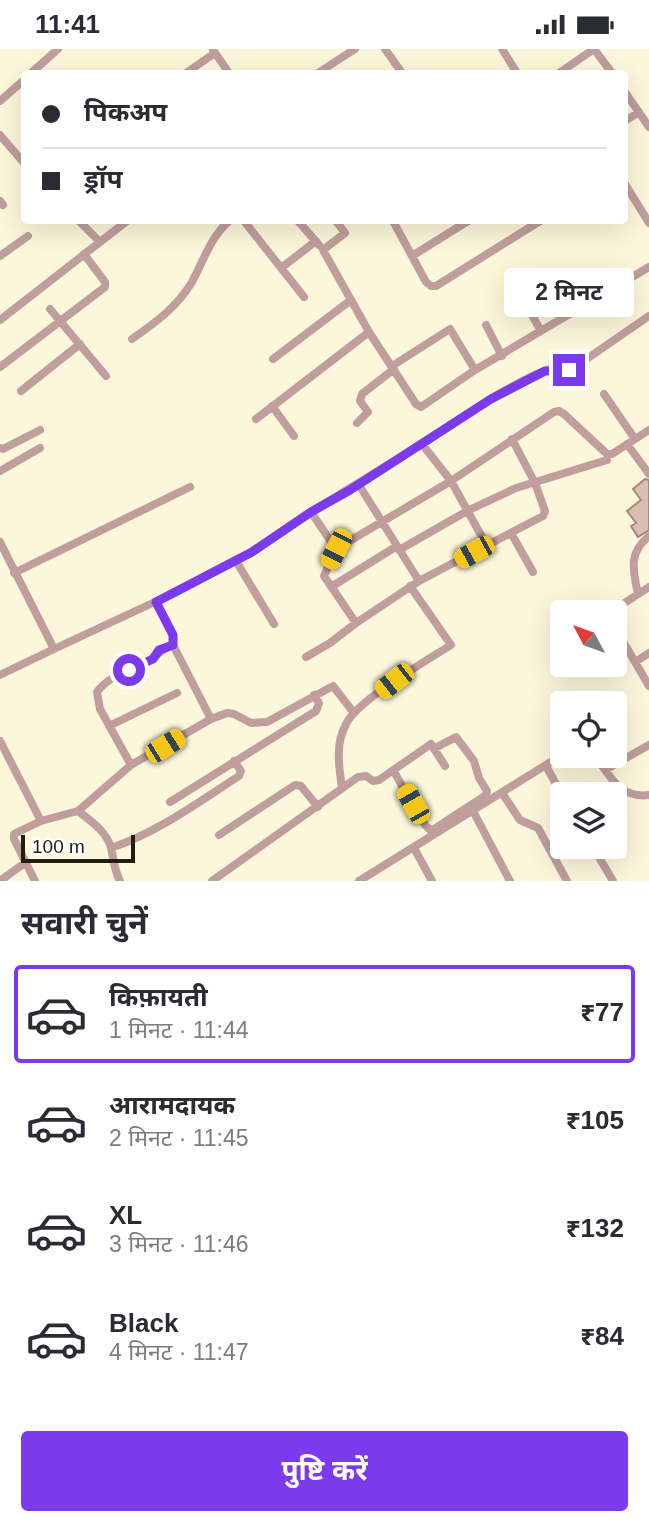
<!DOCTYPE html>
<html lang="hi">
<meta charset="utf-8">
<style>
body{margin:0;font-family:Helvetica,"Noto Sans Devanagari",sans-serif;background:#f7f7f7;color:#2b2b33;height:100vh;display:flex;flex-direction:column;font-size:26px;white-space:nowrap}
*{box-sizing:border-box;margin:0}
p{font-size:23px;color:#7c7c81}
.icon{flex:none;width:38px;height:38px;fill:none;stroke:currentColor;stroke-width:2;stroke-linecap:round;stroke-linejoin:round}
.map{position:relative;height:832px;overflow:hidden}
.side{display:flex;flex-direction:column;background:#fff;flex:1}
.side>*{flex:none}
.banner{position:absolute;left:21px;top:21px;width:607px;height:154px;border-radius:7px;box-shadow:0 7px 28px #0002;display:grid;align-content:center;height:154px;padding:0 21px;background:#fff}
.needle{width:46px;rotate:311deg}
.fabs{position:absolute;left:550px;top:551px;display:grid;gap:14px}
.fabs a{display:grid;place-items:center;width:77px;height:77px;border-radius:7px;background:#fff;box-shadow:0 7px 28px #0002;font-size:35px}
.scale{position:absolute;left:21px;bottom:18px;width:114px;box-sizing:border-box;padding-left:7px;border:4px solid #201e14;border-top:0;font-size:19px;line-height:24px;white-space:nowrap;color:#201e14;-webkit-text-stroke:5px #fff;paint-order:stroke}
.end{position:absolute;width:32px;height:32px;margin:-16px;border:9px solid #7c3aed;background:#fff;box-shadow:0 0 0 4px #fff}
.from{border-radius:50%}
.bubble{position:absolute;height:49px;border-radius:7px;background:#fff;box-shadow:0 7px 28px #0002;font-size:23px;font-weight:700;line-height:49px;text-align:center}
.car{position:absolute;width:21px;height:42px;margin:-21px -10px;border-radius:9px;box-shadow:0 0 5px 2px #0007;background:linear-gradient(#f5c518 24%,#345 0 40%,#f5c518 0 76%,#345 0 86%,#f5c518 0)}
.banner b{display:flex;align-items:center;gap:24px;height:66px;font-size:26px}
.banner b+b{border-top:2px solid #e1e1e2}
.banner i{width:18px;height:18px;background:#2b2b33}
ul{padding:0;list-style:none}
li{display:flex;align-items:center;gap:21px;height:98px;margin:0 14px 10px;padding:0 7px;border:4px solid transparent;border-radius:7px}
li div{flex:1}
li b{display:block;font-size:26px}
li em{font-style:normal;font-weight:700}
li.active{border-color:#7c3aed}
li>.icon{width:63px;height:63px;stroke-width:1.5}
h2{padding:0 21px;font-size:32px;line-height:84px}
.cta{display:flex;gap:14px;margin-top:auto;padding:14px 21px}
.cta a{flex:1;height:80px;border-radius:7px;background:#7c3aed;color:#fff;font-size:28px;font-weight:700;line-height:80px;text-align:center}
.status{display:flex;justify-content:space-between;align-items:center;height:49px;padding:0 35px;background:#fff;direction:ltr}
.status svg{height:19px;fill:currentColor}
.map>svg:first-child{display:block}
.building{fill:#dbbeb0;stroke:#a58a7c;stroke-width:2}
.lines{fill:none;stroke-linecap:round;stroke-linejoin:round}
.minor{stroke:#bf9e9d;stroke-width:8}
.route{stroke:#7c3aed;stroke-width:9}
</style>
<div class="status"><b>11:41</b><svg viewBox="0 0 49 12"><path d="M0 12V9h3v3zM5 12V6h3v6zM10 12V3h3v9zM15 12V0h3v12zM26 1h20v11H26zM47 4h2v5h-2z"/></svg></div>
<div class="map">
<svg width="649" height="832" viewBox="0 0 649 832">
<rect width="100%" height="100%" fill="#fcf7da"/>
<path class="building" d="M645,430L649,431V481L638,488L631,477L636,474L627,462L641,451L633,440Z"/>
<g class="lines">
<path class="minor" d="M385,0L402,24
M502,0L517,24
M594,0L612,24
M213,1L229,24
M31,24L58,0
M186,24L215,4
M318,24L355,0
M559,24L594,0
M625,43L649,78
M0,52L24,31
M625,72L639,63
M0,86L24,114
M625,135L649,174
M0,152L3,156
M79,172L100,193
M244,172L304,248
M298,172L319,196
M336,172L345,184L323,201L369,283L416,355L421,358L475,321L649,218
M393,172L426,233L431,237H436L540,172
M0,207L28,187
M412,207L468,172
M281,219L316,192
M524,252L541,282
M50,260L106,327
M0,271L127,172
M486,276L502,307
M132,290C155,274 177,258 192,233C204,211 210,189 229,172
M273,310L351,251
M392,317L450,280L475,321
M0,318L105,238V233L84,205
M21,342L80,295
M604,345L635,390
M272,357L294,387
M256,370L369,283
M357,374L368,363L360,352L362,345L394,320
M422,395C460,371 502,339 544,322C554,318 564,324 575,318L649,267
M627,395L649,425
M0,399L3,400L40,381
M0,422L40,399
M311,463L336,500L324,527L356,574L419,532L359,436
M511,484L533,523
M0,493L54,600L0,626
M336,500L451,432L487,497
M399,501L469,461L516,439L607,411
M236,512L274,575
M14,524L190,438
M419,532L543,467L545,462L535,434L512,390
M331,538L397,497
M638,545C633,521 628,504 649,487
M156,553L173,586V596L211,670
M609,564L649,538
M614,577L649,637
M54,600L174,544L252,503L311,463L422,395L451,432L554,363L559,362L564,365L607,405H612L649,381
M306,608L330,594L356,574
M635,613L649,604
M109,677L177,644
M0,692L41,772
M595,707C610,727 620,750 649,746
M131,716L100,660L97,643C109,626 132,621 150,611C160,605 159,601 173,596
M546,717L562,746
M393,721L425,776L430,781L434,780L486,746L487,742L479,729L474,712L456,688L435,699
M605,721L649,696
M342,739C339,718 335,695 346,675C358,651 426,612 451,596L410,537
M502,744L520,771L538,779L567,832
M170,753L316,662L319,654L314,646
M78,762C91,772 107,783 111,799C114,811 114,821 120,832
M473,762L510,832
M219,786L295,736L301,737L318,758
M593,798L613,832
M111,799C158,783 197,754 239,727L241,722L234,712
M414,799L432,832
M551,801L562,795
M0,832L26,813
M35,832L14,790V785L41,772L78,762L131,716L211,670L227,664L234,665L251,674L267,673L333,637L354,664
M212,832L358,728L366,727L373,732L379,731L431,695L445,717
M359,832L562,706"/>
</g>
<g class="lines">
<path class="route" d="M129,621L153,610L159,601L173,596V586L156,553L252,503L311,463L350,441L491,350L545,322L569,321"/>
</g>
</svg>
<div class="fabs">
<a><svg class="needle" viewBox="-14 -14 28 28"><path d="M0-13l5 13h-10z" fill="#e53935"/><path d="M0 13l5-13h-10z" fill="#7c7c81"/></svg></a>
<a><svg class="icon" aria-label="locate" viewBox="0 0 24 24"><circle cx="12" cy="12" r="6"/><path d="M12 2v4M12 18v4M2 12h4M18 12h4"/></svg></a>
<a><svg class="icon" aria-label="layers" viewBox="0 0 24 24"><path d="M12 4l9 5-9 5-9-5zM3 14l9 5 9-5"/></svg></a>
</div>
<div class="scale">100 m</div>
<i class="end from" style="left:129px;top:621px"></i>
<i class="end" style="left:569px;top:321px"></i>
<div class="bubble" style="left:504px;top:219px;width:130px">2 मिनट</div>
<i class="car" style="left:336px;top:500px;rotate:207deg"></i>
<i class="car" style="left:474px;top:503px;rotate:241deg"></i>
<i class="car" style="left:394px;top:632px;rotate:232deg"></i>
<i class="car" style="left:165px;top:697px;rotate:58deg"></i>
<i class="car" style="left:413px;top:755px;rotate:330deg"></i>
<div class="banner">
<b><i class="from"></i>पिकअप</b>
<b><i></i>ड्रॉप</b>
</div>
</div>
<section class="side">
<h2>सवारी चुनें</h2>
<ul>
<li class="active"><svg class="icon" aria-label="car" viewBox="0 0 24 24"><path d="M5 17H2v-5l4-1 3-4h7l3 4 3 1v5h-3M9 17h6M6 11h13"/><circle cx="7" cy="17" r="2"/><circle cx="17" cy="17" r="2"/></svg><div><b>किफ़ायती</b><p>1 मिनट · 11:44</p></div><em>₹77</em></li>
<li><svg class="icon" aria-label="car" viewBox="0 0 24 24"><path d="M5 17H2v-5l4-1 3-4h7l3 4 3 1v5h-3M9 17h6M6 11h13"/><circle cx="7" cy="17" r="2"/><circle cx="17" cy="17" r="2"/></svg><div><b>आरामदायक</b><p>2 मिनट · 11:45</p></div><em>₹105</em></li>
<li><svg class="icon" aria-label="car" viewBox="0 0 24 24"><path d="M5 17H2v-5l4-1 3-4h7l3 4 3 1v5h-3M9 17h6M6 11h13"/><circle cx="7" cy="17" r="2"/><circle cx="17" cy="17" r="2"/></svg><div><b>XL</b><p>3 मिनट · 11:46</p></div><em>₹132</em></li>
<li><svg class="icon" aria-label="car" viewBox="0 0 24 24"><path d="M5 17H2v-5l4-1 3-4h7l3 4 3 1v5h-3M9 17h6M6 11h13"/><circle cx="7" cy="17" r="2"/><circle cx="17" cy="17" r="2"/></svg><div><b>Black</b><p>4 मिनट · 11:47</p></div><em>₹84</em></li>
</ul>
<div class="cta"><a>पुष्टि करें</a></div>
</section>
